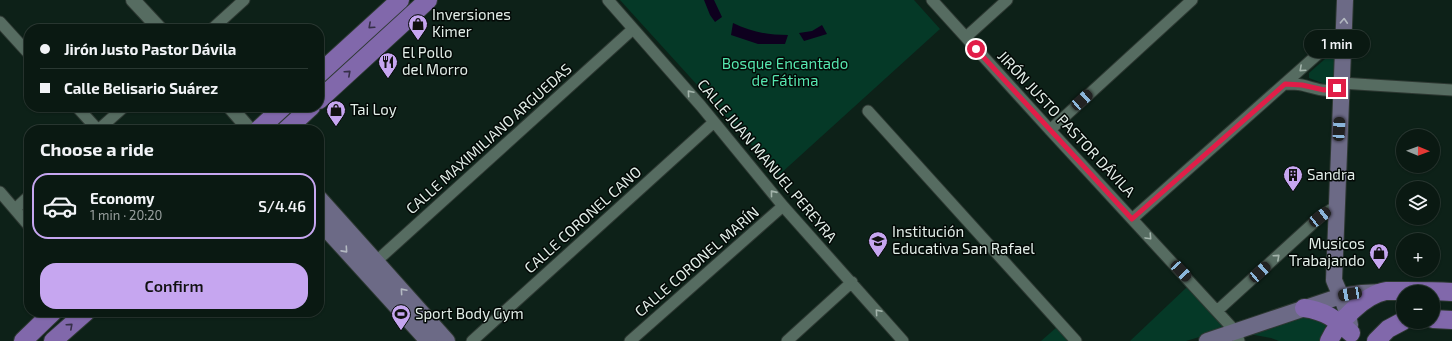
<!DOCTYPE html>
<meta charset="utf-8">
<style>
body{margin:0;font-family:"Exo 2",sans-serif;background:#13221b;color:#f1f3f6;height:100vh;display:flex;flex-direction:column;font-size:15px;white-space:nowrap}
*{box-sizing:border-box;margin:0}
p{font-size:13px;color:#99a09f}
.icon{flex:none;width:22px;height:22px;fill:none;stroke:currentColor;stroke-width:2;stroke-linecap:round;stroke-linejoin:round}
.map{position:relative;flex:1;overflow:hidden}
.sheet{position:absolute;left:24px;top:125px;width:300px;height:192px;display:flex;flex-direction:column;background:#0a1912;border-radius:16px;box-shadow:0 1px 3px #0004,0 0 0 1px #2a3832}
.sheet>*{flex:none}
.guide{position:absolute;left:24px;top:24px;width:300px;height:88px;border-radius:16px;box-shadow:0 1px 3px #0004,0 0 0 1px #2a3832;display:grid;align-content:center;height:88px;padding:0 16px;background:#0a1912}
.needle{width:26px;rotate:91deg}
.controls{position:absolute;left:1396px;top:129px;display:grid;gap:8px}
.controls a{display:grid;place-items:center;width:44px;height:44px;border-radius:50%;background:#0a1912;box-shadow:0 1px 3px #0004,0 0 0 1px #2a3832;font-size:20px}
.end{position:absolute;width:18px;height:18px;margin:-9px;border:5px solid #e11d48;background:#fff;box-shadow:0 0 0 2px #fff}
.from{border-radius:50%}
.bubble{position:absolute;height:28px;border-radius:14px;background:#0a1912;box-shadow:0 1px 3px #0004,0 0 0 1px #2a3832;font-size:13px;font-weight:600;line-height:28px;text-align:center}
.car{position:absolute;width:12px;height:24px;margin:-12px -6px;border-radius:5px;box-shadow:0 0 3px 1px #0007;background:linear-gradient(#222 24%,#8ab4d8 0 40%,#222 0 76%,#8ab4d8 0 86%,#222 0)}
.guide b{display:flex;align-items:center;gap:14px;height:38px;font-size:15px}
.guide b+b{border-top:1px solid #2a3832}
.guide i{width:10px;height:10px;background:#f1f3f6}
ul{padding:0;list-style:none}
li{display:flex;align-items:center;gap:12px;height:66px;margin:0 8px 6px;padding:0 8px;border:2px solid #2a3832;border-radius:16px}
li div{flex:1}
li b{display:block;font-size:15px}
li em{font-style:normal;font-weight:600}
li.selected{border-color:#c6a6f0}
li>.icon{width:36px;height:36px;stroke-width:1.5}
h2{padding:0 16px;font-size:18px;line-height:48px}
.primary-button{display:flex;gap:8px;margin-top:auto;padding:8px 16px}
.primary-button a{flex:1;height:46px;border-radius:16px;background:#c6a6f0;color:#111;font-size:16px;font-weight:600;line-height:46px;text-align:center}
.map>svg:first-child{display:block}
.green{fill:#053927}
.water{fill:#0e001e}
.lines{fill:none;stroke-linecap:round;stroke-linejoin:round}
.minor-casing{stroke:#2d3832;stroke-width:13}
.tertiary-casing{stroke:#2d3832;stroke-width:16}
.secondary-casing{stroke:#2d3832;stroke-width:18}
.primary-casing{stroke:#2d3832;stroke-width:20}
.minor{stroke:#566c61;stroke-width:11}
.tertiary{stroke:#566c61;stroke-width:14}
.secondary{stroke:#6c6a86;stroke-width:16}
.primary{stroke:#8168ab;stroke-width:18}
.oneway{stroke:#b3b9c1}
.oneway2{stroke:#352f48}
.oneway3{stroke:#a3b4ab}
.route{stroke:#e11d48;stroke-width:5}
.labels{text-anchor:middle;stroke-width:3;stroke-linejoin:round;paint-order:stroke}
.poi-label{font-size:15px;fill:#e2eee8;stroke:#030906;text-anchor:start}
.park-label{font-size:15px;fill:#56e7af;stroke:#030906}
.street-label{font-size:15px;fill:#e2eee8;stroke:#030906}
</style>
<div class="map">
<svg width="1452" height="341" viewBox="0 0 1452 341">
<rect width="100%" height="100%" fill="#0d2118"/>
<path class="green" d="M620,0H914L940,29L779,175Z
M1333,52L1336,54L1333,83L1330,86L1309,78V73Z
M1187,287L1226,329L1186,341H1130Z
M1313,313L1333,322L1326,341H1279L1271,338L1249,334Z
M1057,327L1069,341H1041Z"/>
<path class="water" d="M704,0H714L722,17L715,22L710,15Z
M733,23C751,32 768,35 788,35L785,44H758L731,35Z
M822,25L827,34L804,41L799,33L812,31Z"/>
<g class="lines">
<g class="minor-casing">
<path id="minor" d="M608,0L701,106L783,206L903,341
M932,0L1050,130L1236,332L1239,341
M0,22L29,54
M212,29L244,0
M966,37L1007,0
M1285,84C1291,84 1296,84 1302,85C1317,88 1328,96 1341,83L1452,90
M77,107L98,130
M868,111L1076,341
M98,130L124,107
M1050,130L1192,0
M0,192L29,226
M15,209L29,196
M1132,219L1327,46C1334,46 1338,47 1343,52
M371,266L633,29
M1217,311L1320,217L1336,206
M472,341L714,122
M630,341L783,206
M787,341L852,282"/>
</g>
<g class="tertiary-casing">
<path id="tertiary" d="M133,0L160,29
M230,107L250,130"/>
</g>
<g class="secondary-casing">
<path id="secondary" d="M1345,0L1334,280C1340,295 1348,309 1350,325
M319,198L447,341
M319,221L428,341
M1207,341L1341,296L1362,293L1382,292"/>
</g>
<g class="primary-casing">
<path id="primary" d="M319,74L400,0
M319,100L428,0
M258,130L283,107
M286,130L311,107
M1304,308C1326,311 1335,319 1351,333
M1433,319L1452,320
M23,341L53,312
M53,341L86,312
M1329,341C1338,322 1364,295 1386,291C1392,291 1399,291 1405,291C1421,291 1436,291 1452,292
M1376,341L1388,329L1403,321"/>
</g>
<use href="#minor" class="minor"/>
<use href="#tertiary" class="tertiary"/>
<use href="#secondary" class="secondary"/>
<use href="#primary" class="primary"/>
</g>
<defs><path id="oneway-chevron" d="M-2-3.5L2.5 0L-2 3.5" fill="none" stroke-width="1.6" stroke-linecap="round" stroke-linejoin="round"/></defs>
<g class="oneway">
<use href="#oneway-chevron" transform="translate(1344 21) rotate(-87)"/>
<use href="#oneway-chevron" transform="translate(345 250) rotate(48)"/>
<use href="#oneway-chevron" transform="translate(403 291) rotate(-131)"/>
</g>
<g class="oneway2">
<use href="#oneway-chevron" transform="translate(371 26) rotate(138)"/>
<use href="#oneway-chevron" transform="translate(348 73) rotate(-42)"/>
<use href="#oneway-chevron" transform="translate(70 326) rotate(-42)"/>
</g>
<g class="oneway3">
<use href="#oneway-chevron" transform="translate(1302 69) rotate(138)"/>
<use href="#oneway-chevron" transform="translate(690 93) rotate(-131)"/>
<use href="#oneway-chevron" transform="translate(773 193) rotate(-129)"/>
<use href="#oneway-chevron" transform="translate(1149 237) rotate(47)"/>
<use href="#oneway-chevron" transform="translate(1277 257) rotate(-42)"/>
<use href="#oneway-chevron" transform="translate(878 312) rotate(-131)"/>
</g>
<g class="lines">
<path class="route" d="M976,49L1132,219L1285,84L1302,85L1324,90L1337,88"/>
</g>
<defs>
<g id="shop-pin" transform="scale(1)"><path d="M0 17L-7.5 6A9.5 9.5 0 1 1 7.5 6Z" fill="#c6a6f0" stroke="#030906"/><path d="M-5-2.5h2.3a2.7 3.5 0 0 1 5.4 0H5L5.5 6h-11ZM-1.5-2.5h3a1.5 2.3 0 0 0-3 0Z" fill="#111"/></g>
<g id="restaurant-pin" transform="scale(1)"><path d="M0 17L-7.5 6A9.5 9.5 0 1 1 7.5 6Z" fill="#c6a6f0" stroke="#030906"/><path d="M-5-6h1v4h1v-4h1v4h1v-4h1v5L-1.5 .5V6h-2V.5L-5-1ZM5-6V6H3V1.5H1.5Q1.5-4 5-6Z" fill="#111"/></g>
<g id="building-pin" transform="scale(1)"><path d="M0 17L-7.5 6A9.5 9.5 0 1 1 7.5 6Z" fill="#c6a6f0" stroke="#030906"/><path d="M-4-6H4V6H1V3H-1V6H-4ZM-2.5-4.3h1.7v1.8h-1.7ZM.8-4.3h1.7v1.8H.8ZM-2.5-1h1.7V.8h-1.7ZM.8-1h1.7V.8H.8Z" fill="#111"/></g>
<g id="school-pin" transform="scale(1)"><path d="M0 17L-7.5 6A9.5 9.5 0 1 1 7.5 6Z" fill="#c6a6f0" stroke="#030906"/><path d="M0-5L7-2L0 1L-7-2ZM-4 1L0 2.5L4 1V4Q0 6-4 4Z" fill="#111"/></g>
<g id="stadium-pin" transform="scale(1)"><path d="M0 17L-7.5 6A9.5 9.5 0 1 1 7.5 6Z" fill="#c6a6f0" stroke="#030906"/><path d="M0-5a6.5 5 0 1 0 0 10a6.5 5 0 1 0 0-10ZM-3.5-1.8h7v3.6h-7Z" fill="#111"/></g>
</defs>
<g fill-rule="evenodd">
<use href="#shop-pin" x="418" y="24"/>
<use href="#restaurant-pin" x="388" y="62"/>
<use href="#shop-pin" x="336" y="110"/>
<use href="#building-pin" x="1293" y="175"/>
<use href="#school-pin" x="878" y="241"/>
<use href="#shop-pin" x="1379" y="253"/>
<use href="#stadium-pin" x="401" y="314"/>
</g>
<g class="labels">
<g class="poi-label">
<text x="432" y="20">Inversiones<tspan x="432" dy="17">Kimer</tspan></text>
<text x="402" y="58">El Pollo<tspan x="402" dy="17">del Morro</tspan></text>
<text x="350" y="115">Tai Loy</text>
<text x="1307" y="180">Sandra</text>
<text x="892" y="237">Institución<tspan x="892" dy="17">Educativa San Rafael</tspan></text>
<text x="1365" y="249" text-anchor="end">Musicos<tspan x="1365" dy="17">Trabajando</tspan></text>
<text x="415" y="319">Sport Body Gym</text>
</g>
<g class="park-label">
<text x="785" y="69">Bosque Encantado<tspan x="785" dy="17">de Fátima</tspan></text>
</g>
<g class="street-label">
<text transform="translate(1066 124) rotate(47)" y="5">JIRÓN JUSTO PASTOR DÁVILA</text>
<text transform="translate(489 139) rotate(-42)" y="5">CALLE MAXIMILIANO ARGUEDAS</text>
<text transform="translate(767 161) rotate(50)" y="5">CALLE JUAN MANUEL PEREYRA</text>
<text transform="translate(583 220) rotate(-42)" y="5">CALLE CORONEL CANO</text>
<text transform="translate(697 262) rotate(-41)" y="5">CALLE CORONEL MARÍN</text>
</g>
</g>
</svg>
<div class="controls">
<a><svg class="needle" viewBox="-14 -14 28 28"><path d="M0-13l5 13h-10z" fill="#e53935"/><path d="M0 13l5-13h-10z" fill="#99a09f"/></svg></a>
<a><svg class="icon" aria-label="layers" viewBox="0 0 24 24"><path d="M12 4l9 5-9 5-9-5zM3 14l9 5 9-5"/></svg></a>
<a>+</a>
<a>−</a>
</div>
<i class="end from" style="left:976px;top:49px"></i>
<i class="end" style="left:1337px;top:88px"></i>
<div class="bubble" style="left:1304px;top:30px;width:66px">1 min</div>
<i class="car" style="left:1082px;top:100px;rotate:48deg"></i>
<i class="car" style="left:1339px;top:129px;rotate:3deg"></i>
<i class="car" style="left:1320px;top:217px;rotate:52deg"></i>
<i class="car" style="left:1181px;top:271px;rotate:137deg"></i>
<i class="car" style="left:1260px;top:272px;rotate:48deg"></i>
<i class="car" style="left:1350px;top:294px;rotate:260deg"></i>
<div class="guide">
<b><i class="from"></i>Jirón Justo Pastor Dávila</b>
<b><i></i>Calle Belisario Suárez</b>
</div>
<section class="sheet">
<h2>Choose a ride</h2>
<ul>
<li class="selected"><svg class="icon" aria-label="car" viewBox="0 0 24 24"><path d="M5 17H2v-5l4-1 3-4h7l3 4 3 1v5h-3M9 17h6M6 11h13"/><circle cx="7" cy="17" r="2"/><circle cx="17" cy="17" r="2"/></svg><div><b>Economy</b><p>1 min · 20:20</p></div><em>S/4.46</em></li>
</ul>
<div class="primary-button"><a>Confirm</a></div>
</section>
</div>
